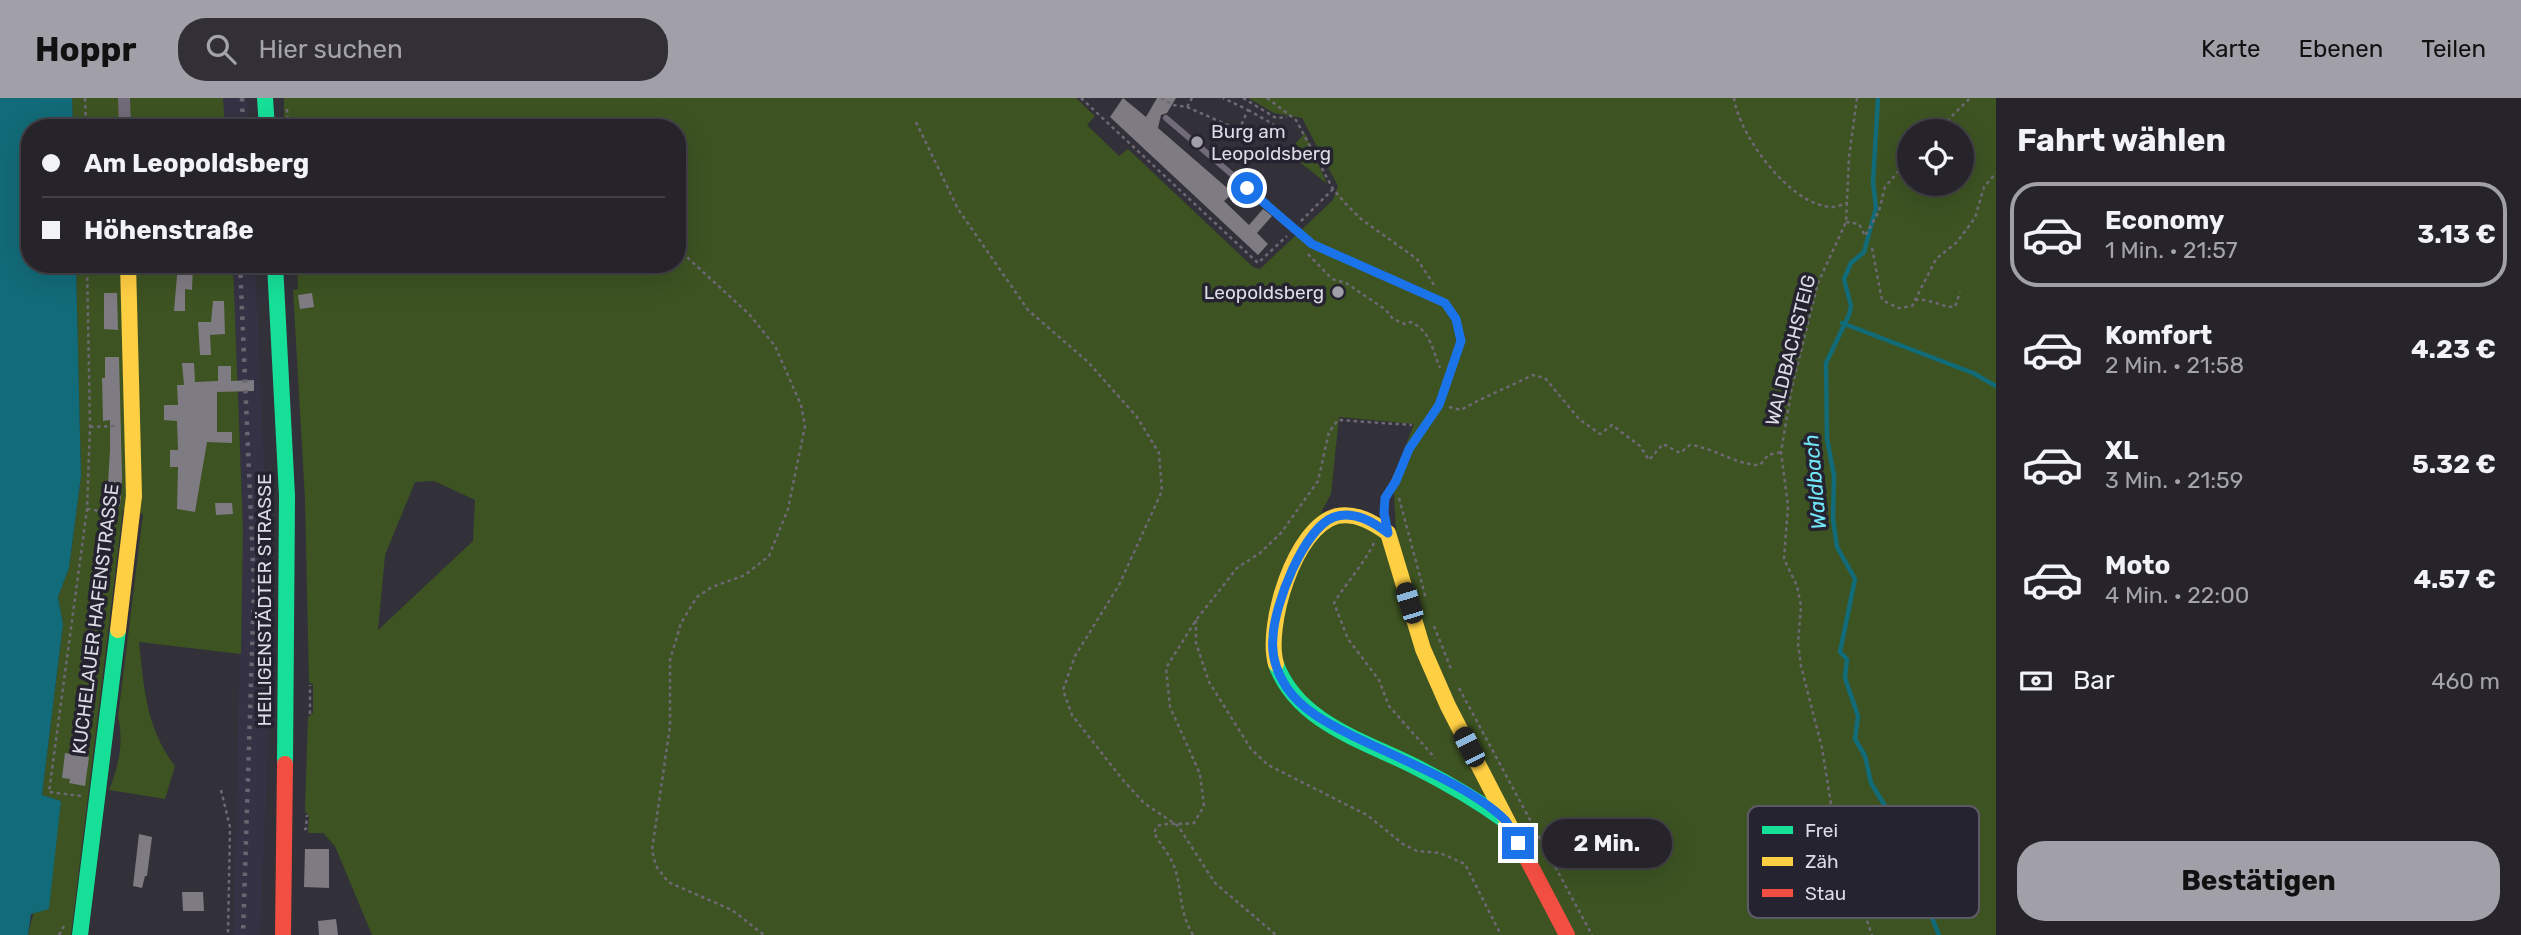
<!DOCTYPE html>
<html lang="de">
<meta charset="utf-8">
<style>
body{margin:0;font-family:Rubik,sans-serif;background:#323036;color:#f1f3f6;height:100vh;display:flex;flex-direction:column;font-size:26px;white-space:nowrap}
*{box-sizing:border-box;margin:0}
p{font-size:23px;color:#a4a4a8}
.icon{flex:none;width:38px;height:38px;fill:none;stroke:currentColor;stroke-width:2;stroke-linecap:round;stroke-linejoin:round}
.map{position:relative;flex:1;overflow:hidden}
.sheet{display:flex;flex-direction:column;background:#26242a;width:525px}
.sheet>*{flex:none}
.top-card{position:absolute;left:21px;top:21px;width:665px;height:154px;border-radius:28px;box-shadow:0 7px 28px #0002,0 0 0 2px #424147;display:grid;align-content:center;height:154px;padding:0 21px;background:#26242a}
.controls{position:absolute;left:1897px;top:21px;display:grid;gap:14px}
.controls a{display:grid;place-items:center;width:77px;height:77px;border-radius:50%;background:#26242a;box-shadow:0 7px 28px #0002,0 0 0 2px #424147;font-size:35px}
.end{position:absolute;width:32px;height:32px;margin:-16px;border:9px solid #1a73e8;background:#fff;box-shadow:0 0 0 4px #fff}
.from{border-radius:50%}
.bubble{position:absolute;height:49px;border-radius:24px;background:#26242a;box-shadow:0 7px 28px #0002,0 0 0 2px #424147;font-size:23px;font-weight:700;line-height:49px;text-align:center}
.car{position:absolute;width:21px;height:42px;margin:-21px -10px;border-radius:9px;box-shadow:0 0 5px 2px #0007;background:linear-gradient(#222 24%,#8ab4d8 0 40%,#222 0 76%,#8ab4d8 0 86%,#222 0)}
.top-card b{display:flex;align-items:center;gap:24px;height:66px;font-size:26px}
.top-card b+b{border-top:2px solid #424147}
.top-card i{width:18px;height:18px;background:#f1f3f6}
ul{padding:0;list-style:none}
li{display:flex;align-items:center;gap:21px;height:105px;margin:0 14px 10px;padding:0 7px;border:4px solid transparent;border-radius:28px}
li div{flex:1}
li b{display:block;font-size:26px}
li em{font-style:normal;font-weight:700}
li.current{border-color:#a19fa8}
li>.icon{width:63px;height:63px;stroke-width:1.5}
h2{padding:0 21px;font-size:32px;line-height:84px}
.pay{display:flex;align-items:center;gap:18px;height:77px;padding:0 21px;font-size:26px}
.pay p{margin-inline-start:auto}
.cta{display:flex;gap:14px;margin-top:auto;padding:14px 21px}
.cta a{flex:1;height:80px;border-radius:28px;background:#a19fa8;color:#111;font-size:28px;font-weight:700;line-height:80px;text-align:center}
header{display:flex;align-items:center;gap:42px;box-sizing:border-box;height:98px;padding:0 35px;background:#a19fa8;color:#111}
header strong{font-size:33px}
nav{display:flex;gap:38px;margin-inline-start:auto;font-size:24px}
.search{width:490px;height:63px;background:#323036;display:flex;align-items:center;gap:18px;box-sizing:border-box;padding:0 24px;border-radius:28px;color:#a4a4a8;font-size:26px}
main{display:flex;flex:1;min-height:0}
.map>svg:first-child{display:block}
.built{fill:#363245}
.green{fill:#3d5322;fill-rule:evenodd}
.water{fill:#126b78}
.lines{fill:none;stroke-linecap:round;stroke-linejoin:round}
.stream{stroke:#126b78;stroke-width:4.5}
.building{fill:#7f7b82}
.path{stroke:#6d6874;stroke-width:2.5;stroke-dasharray:3.5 3.5;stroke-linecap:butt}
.lane{stroke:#716b79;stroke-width:6}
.street{stroke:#716b79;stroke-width:12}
.fast{stroke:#16e098;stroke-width:16}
.slow{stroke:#ffcf43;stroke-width:16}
.jam{stroke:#f24e42;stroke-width:16}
.rail{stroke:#696670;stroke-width:4.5;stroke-dasharray:3.5 7;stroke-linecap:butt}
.route{stroke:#1a73e8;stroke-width:9}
.poi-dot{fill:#a19fa8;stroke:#262331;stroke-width:2.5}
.labels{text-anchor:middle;stroke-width:7;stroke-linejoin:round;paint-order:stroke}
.poi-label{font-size:19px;fill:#dddbe4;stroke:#262331;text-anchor:start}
.street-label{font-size:19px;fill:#dddbe4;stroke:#262331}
.water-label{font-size:21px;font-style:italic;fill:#73e7fa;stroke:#262331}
.key{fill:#262331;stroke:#5d5a67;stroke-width:2}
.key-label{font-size:19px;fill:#dddbe4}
</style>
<header>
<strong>Hoppr</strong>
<div class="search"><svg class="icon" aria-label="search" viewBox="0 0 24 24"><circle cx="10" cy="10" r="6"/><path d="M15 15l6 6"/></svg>Hier suchen</div>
<nav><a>Karte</a><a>Ebenen</a><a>Teilen</a></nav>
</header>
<main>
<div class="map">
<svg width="1996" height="837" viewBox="0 0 1996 837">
<rect width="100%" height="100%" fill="#323038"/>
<path class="built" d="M223,0H247L249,30H225Z
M233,166H255L269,469L268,649L260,837H233L243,430Z"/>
<path class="green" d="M72,0H223L225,30H73Z
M284,0H1076L1095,18L1087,27L1119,58L1128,51L1253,169L1260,171L1333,102L1338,88L1302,20L1274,15L1248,0H1996V837H372L335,748L323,735H308L309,718L305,713L308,619L313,615V587L309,584L305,401L293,192L298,191L297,166H677V30H288L284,24ZM1909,33H1962V86H1909ZM1339,319L1414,326L1393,381L1396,433L1331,414L1321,415L1331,396ZM434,383L475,402L473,443L378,532L385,457L415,384Z
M1305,35L1327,86L1296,61L1294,47Z
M76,166H233L243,430L241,556L139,544C144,590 146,630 175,668L165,701L109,692C119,667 124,645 118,619L143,416L123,412L71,837H28L61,703L42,697L63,526L58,499L69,470L81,378Z"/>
<path class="water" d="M0,0H72L73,30H30V166H76L81,378L69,470L58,499L63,526L42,697L61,703L49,811L31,816L28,837H0Z"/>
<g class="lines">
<path class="stream" d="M1878,0L1873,84L1876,110L1864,154L1851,165L1844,181L1851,208L1849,217L1826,265L1827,341L1834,377L1833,421L1837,449L1855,481L1840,554L1847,561L1845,580L1858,618L1855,641L1865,658L1871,685L1887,711L1939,837
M1842,225L1973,275L1996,288"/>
</g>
<path class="building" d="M1123,0L1146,19L1157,0H1176L1167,15L1161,17L1158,30L1233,95L1224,103L1249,127L1263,111L1272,118L1257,135L1268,146L1258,157L1110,19Z
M178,166H193L192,192L185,191V213H174Z
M104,195H117L118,232L104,231Z
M312,195L314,209L300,211L298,197Z
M213,203H224L225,236L210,237L211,257H200L198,224H211Z
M105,259H119L122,379L120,408L108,407L107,403L110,352V322L103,323L102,280H105Z
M182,265H194L195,284L218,283V268H231V283L254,282V293L217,294V334H232V345L207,344L195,414L177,411L178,369H170V352H178L177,323L164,322V307H178L177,287H184Z
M215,405H232L233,416L216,417Z
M65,655L89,659L85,688L69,685L70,681L62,680Z
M139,736L152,739L147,778H145L142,790L133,788Z
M305,751H329V790L304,789Z
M182,794H203L204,813H183Z
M336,821L338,837H319L318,823Z"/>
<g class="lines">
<path class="path" d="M85,0L86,30
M1081,0L1258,165L1287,138
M1161,0L1173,7L1187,9L1192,0
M1243,0L1276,20L1287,19
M1267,0L1296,22L1333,91L1346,106L1361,121L1417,161L1436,190
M1734,0C1739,37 1790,108 1832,109C1837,109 1843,106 1848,105
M1857,0L1849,59L1846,124L1818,185L1792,289L1781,354L1788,408L1784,461L1797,488L1801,508L1798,545L1801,568L1822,650L1835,731L1872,837
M1187,9L1239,32L1248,12L1223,0
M287,11L288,30
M1248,12L1273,26L1276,43
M916,24L958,111L1028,212L1088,264L1137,319L1159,355L1162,393L1119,487L1075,558L1063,592L1072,617L1122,681L1144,705L1178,728L1215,785L1276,837
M1937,33L1970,0
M1301,123L1333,91
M1846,124L1859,126L1865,138L1879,113L1885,89L1909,61
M677,150L749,216L775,248L801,307L805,328L788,411L769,458L745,477L712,489L697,499L681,525L670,562V628L652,752L656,768L668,784L732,812L764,837
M1872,150L1882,202L1899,210L1912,208L1936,161L1957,144L1975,120L1984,89L1996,75
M1308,156L1332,181L1346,185L1386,212L1393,221L1405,226L1411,224C1431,234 1432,251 1440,270
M1915,202C1931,200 1939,209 1955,209L1960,194
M1449,309L1461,312C1485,298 1509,289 1533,277L1545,280L1579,321L1600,336L1612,327L1640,348L1649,362L1663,346L1680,355L1690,347C1715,350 1735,367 1760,367L1768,357L1781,354
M90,329L117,328
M1399,400L1426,501
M87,411L117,415
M1374,445C1363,467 1347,484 1334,505L1348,541L1379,582L1389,608L1435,660
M1196,522V545L1209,584L1251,651L1268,667L1367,717L1403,746L1417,753L1440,755L1465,766L1501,837
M1434,528L1451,571
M1459,590L1592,837
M310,616V587
M221,692L230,729L228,837
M81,698L49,694L87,411L90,329L87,166
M304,731H306L307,717
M59,837L64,828
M1193,837C1180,816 1182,797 1176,774C1173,761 1161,747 1154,735L1157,728C1169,724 1181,727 1194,725L1204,708L1200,676L1170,609L1166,570L1196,522L1237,470L1260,455L1281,435L1318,383L1329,334L1338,322L1412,327"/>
<path class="lane" d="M1166,20L1313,146L1445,205L1456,221L1461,243L1439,307L1409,351L1386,400L1384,415L1387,430"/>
<path class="street" d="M124,0L125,30"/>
<path class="fast" d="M265,0L267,30
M275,166L287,398L285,666
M1276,566C1297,624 1364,643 1414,668C1446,684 1477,702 1506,723
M80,837L118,532"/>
<path class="slow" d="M118,532L134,398L128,166
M1276,566C1265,529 1294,429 1337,418C1356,414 1374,425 1388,435L1423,551L1448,608L1514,736"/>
<path class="jam" d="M1514,736L1567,837
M283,837L285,666"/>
<path class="rail" d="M242,0L243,30
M240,166L254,490L243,837"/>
</g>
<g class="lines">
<path class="route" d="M1247,90L1312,146L1445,205L1456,221L1461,243L1439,307L1409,351L1396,383L1385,400L1384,415L1388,435C1373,424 1354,412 1334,419C1303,431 1274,508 1273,539C1271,557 1277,575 1287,590C1302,612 1327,625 1351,637C1395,659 1471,688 1505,722C1510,728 1514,737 1518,745"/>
</g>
<g class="poi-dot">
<circle cx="1197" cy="44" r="7"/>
<circle cx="1338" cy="194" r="7"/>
</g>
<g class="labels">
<g class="poi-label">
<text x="1211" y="40">Burg am<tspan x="1211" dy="22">Leopoldsberg</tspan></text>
<text x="1324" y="201" text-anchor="end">Leopoldsberg</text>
</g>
<g class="street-label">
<text transform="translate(1790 252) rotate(-76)" y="7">WALDBACHSTEIG</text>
<text transform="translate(264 502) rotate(-90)" y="7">HEILIGENSTÄDTER STRASSE</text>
<text transform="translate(95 521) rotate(-83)" y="7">KUCHELAUER HAFENSTRASSE</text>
</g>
<g class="water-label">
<text transform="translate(1815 384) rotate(-95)" y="7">Waldbach</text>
</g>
</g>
<rect x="1748" y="708" width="231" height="112" rx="10" class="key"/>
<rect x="1762" y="728" width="31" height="8" fill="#16e098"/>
<rect x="1762" y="759" width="31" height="9" fill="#ffcf43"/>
<rect x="1762" y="791" width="31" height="8" fill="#f24e42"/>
<g class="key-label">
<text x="1805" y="739">Frei</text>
<text x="1805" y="770">Zäh</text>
<text x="1805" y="802">Stau</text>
</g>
</svg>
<div class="controls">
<a><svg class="icon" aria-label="locate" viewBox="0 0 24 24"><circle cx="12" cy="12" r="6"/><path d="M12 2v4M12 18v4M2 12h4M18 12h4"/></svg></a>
</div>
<i class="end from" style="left:1247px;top:90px"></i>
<i class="end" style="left:1518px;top:745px"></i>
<div class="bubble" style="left:1542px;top:721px;width:130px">2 Min.</div>
<i class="car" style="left:1409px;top:505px;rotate:343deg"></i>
<i class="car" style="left:1469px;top:649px;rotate:333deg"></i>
<div class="top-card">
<b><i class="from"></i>Am Leopoldsberg</b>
<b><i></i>Höhenstraße</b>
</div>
</div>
<section class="sheet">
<h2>Fahrt wählen</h2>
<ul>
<li class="current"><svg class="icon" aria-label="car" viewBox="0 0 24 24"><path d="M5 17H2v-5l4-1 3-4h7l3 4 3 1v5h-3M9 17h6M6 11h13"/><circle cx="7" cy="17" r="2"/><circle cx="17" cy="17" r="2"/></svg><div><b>Economy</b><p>1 Min. · 21:57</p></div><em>3.13 €</em></li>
<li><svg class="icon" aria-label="car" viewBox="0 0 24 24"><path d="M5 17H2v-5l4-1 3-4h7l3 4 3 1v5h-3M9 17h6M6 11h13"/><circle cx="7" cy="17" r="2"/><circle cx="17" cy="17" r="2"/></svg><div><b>Komfort</b><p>2 Min. · 21:58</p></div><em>4.23 €</em></li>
<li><svg class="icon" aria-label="car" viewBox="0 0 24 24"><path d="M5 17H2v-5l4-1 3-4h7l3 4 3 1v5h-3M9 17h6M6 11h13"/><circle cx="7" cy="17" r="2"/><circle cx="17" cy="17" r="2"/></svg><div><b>XL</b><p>3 Min. · 21:59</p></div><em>5.32 €</em></li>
<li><svg class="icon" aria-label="car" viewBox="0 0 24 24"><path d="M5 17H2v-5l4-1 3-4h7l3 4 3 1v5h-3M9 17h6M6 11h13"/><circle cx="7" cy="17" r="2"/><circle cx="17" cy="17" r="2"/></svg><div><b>Moto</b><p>4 Min. · 22:00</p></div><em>4.57 €</em></li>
</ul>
<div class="pay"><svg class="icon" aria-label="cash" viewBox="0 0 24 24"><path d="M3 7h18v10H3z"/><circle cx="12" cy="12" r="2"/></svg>Bar<p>460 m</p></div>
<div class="cta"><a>Bestätigen</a></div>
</section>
</main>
